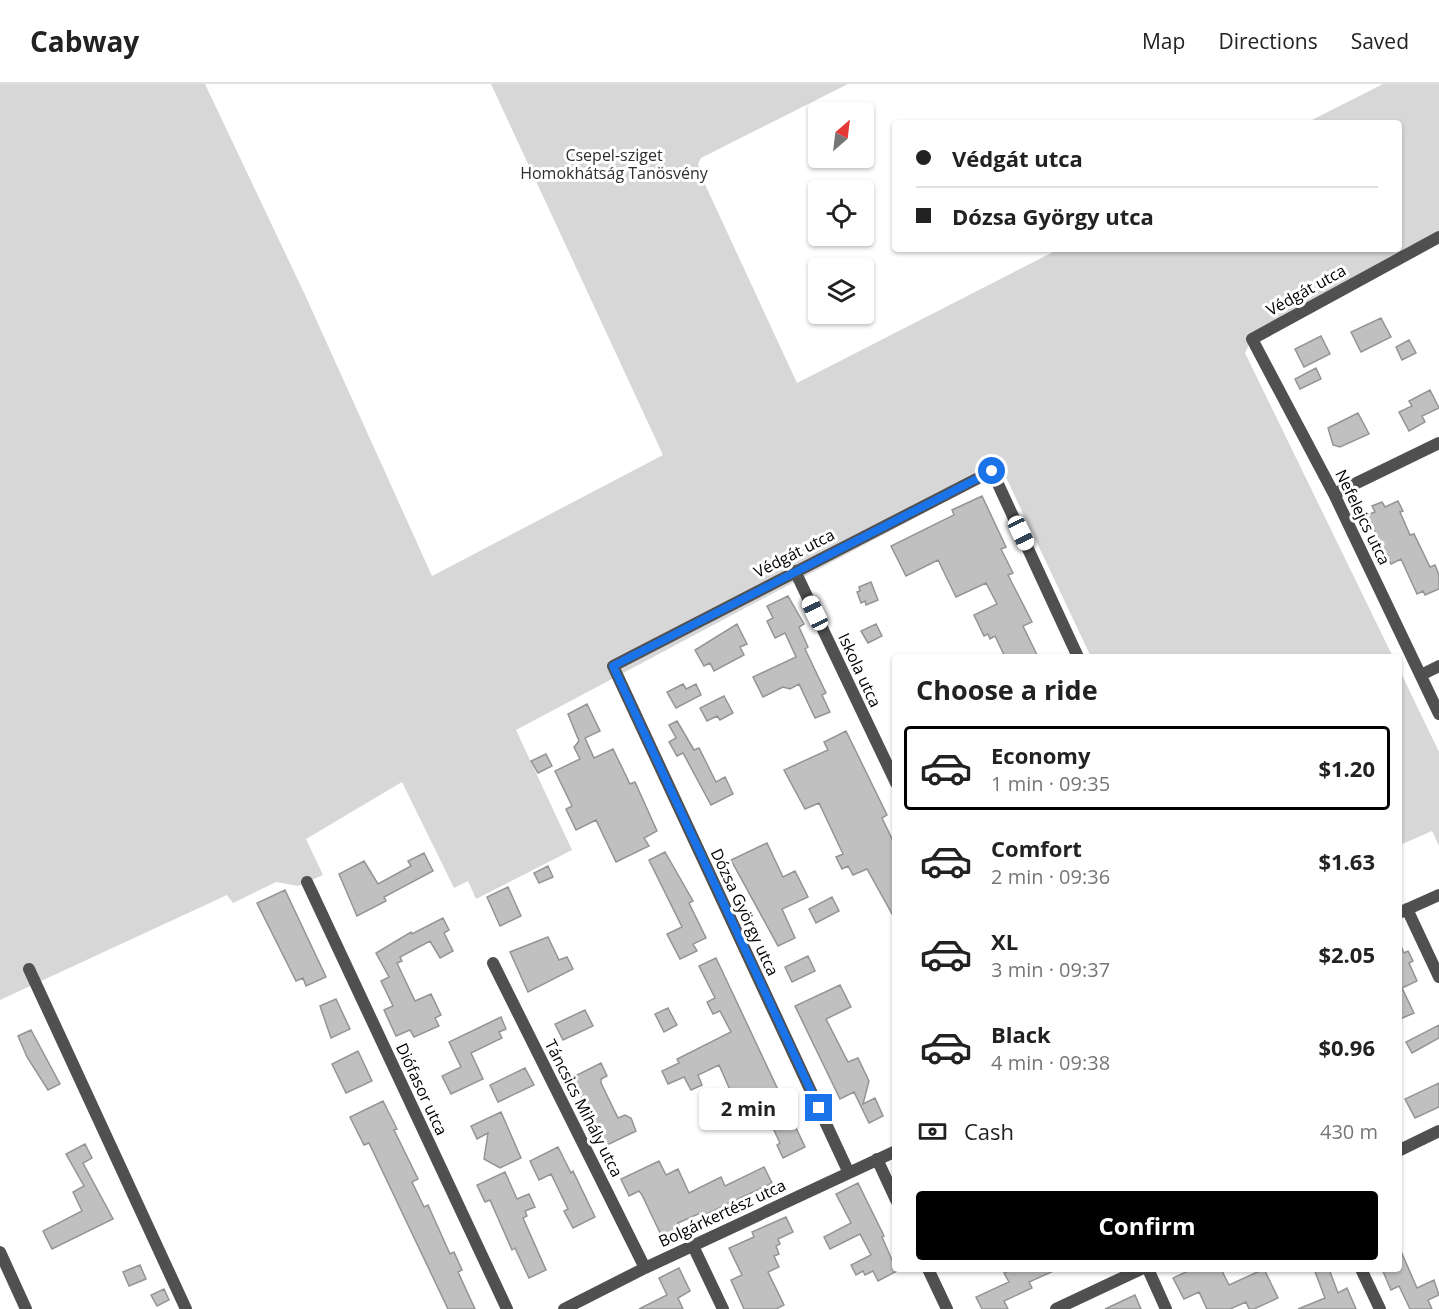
<!DOCTYPE html>
<meta charset="utf-8">
<style>
body{margin:0;font-family:"Open Sans",sans-serif;background:#f6f6f6;color:#222;height:100vh;display:flex;flex-direction:column;font-size:22px;white-space:nowrap}
*{box-sizing:border-box;margin:0}
p{font-size:20px;color:#767676}
.icon{flex:none;width:33px;height:33px;fill:none;stroke:currentColor;stroke-width:2;stroke-linecap:round;stroke-linejoin:round}
.map{position:relative;flex:1;overflow:hidden}
.details{position:absolute;left:892px;top:570px;width:510px;height:618px;display:flex;flex-direction:column;background:#fff;border-radius:6px;box-shadow:0 2px 4px #0004}
.details>*{flex:none}
.guide{position:absolute;left:892px;top:36px;width:510px;height:132px;border-radius:6px;box-shadow:0 2px 4px #0004;display:grid;align-content:center;height:132px;padding:0 24px;background:#fff}
.needle{width:39px;rotate:28deg}
.tools{position:absolute;left:808px;top:18px;display:grid;gap:12px}
.tools a{display:grid;place-items:center;width:66px;height:66px;border-radius:6px;background:#fff;box-shadow:0 2px 4px #0004;font-size:30px}
.end{position:absolute;width:27px;height:27px;margin:-14px;border:8px solid #1a73e8;background:#fff;box-shadow:0 0 0 3px #fff}
.from{border-radius:50%}
.bubble{position:absolute;height:42px;border-radius:6px;background:#fff;box-shadow:0 2px 4px #0004;font-size:20px;font-weight:700;line-height:42px;text-align:center}
.car{position:absolute;width:18px;height:36px;margin:-18px -9px;border-radius:8px;box-shadow:0 0 4px 2px #0007;background:linear-gradient(#fff 24%,#345 0 40%,#fff 0 76%,#345 0 86%,#fff 0)}
.guide b{display:flex;align-items:center;gap:21px;height:57px;font-size:22px}
.guide b+b{border-top:2px solid #e0e0e0}
.guide i{width:15px;height:15px;background:#222}
ul{padding:0;list-style:none}
li{display:flex;align-items:center;gap:18px;height:84px;margin:0 12px 9px;padding:0 12px;border:3px solid transparent;border-radius:6px}
li div{flex:1}
li b{display:block;font-size:22px}
li em{font-style:normal;font-weight:700}
li.on{border-color:#000}
li>.icon{width:54px;height:54px;stroke-width:1.5}
h2{padding:0 24px;font-size:27px;line-height:72px}
.pay{display:flex;align-items:center;gap:15px;height:66px;padding:0 24px;font-size:22px}
.pay p{margin-inline-start:auto}
.primary-button{display:flex;gap:12px;margin-top:auto;padding:12px 24px}
.primary-button a{flex:1;height:69px;border-radius:6px;background:#000;color:#fff;font-size:24px;font-weight:700;line-height:69px;text-align:center}
header{display:flex;align-items:center;gap:36px;box-sizing:border-box;height:84px;padding:0 30px;background:#fff;border-bottom:2px solid #e0e0e0}
header strong{font-size:28px}
nav{display:flex;gap:33px;margin-inline-start:auto;font-size:21px}
.map>svg:first-child{display:block}
.green{fill:#d7d7d7}
.building{fill:#c0c0c0;stroke:#949494;stroke-width:1.5}
.lines{fill:none;stroke-linecap:round;stroke-linejoin:round}
.minor{stroke:#505050;stroke-width:12}
.route{stroke:#1a73e8;stroke-width:8}
.labels{text-anchor:middle;stroke-width:6;stroke-linejoin:round;paint-order:stroke}
.park-label{font-size:16px;fill:#2e2e2e;stroke:#fff}
.street-label{font-size:16px;fill:#000;stroke:#fff}
</style>
<header>
<strong>Cabway</strong>
<nav><a>Map</a><a>Directions</a><a>Saved</a></nav>
</header>
<div class="map">
<svg width="1439" height="1225" viewBox="0 0 1439 1225">
<rect width="100%" height="100%" fill="#fff"/>
<path class="green" d="M0,0H205L306,213L432,492L663,371L491,0H848L701,74L698,80L703,96L797,299L1059,165H1400V39H1306L1383,0H1439V153L1252,254L1245,269L1393,573H1091L1003,387L516,646L572,766L476,815L468,797L454,804L402,698L306,755L323,791L298,802L276,798L233,819L227,811L0,916Z
M1400,587L1439,668V762L1432,747L1400,761Z"/>
<path class="building" d="M1381,234L1391,253L1361,268L1351,248Z
M1321,252L1330,270L1304,283L1295,265Z
M1409,256L1416,269L1402,276L1396,263Z
M1316,284L1321,295L1300,305L1295,295Z
M1430,306L1439,324L1422,332L1425,338L1409,347L1399,328L1412,322L1409,317Z
M1358,329L1369,350L1340,363L1333,361L1328,344Z
M982,412L1006,463L1001,465L1013,489L1008,491L1032,538L1023,542L1038,573H1005L995,552L990,555L988,550L984,552L974,531L997,520L986,499L956,513L938,476L906,492L891,462L954,431L952,426Z
M1398,417L1403,427L1400,428L1410,451L1414,450L1430,483L1435,481L1439,491V505L1425,511L1423,507L1417,510L1401,475L1391,480L1367,431L1375,428L1372,422L1382,418L1385,423Z
M871,498L878,516L866,521L865,517L861,519L857,508L860,507L859,503Z
M788,512L804,540L799,543L808,563L805,565L826,609L822,611L830,628L815,634L799,600L790,605L783,603L763,613L753,593L796,573L785,549L775,554L767,537L773,534L767,522Z
M737,540L747,560L740,563L744,571L714,587L710,579L704,582L695,566Z
M876,540L882,552L868,559L861,547Z
M683,600L686,605L696,600L701,611L676,624L667,608Z
M724,612L733,629L720,636L717,632L707,637L700,624Z
M587,620L600,647L585,654L594,674L613,665L630,700L635,698L657,747L644,754L649,762L616,778L596,736L576,746L566,725L572,722L555,687L580,675L574,663L579,657L568,630Z
M677,637L694,666L699,664L716,698L725,693L733,710L711,721L683,669L677,672L669,658L676,654L669,641Z
M846,647L887,731L882,734L896,763V837L867,785L853,791L848,782L842,785L836,773L843,770L819,719L805,725L784,686L828,666L824,658Z
M546,670L552,682L538,689L531,677Z
M767,759L783,793L795,787L808,813L782,825L795,854L778,862L731,776Z
M665,768L693,817L689,819L706,854L693,860L697,867L680,875L667,850L682,843L649,776Z
M424,769L433,787L384,813L386,817L357,832L339,790L364,777L378,800L411,782L408,777Z
M548,782L553,793L539,799L534,789Z
M508,803L521,832L500,842L487,813Z
M285,806L326,893L306,902L303,894L296,897L257,819Z
M832,813L839,827L816,839L809,825Z
M443,834L449,846L444,849L453,867L440,874L430,857L400,873L402,877L397,879L415,917L431,910L441,931L435,934L439,942L414,953L410,946L396,952L384,926L393,922L381,897L389,893L376,869L411,848L412,850Z
M548,853L559,876L567,873L573,885L528,908L510,868Z
M1400,860L1404,869L1408,867L1413,877L1409,879L1417,897L1402,904L1414,929L1400,935Z
M808,872L815,887L792,898L785,883Z
M716,874L805,1063L783,1074L777,1061L780,1059L757,1010L753,1007L734,1015L719,981L698,991L702,1001L691,1006L684,993L668,1000L662,987L679,979L677,975L731,948L720,927L713,930L707,918L715,914L699,882Z
M840,901L851,923L826,935L848,978L858,974L869,997L863,1020L875,1014L883,1032L869,1039L854,1008L840,1015L795,922Z
M336,915L350,945L331,954L320,922Z
M668,924L677,941L664,948L655,930Z
M585,926L593,942L563,956L555,940Z
M501,933L506,945L499,948L502,954L471,969L483,995L451,1010L442,992L461,983L449,958Z
M1439,941V954L1412,969L1406,958Z
M31,946L60,1000L48,1006L27,973L18,952Z
M358,967L372,997L346,1009L332,980Z
M601,979L607,992L601,995V999L618,1034L625,1031L631,1034L636,1047L607,1061L571,994Z
M525,984L534,1001L498,1018L490,1001Z
M1439,999V1023L1415,1034L1405,1015Z
M383,1017L397,1045L394,1046L418,1095L412,1098L424,1123L428,1121L450,1170L454,1168L462,1186L458,1188L475,1225H448L369,1059L364,1061L350,1033Z
M501,1028L521,1074L500,1084L484,1075L488,1049L477,1055L471,1042Z
M85,1060L92,1074L83,1079L113,1135L52,1165L43,1147L82,1127L73,1108L84,1102L66,1070Z
M558,1063L571,1089L573,1087L595,1133L573,1144L564,1127L568,1125L551,1090L539,1096L530,1077Z
M659,1077L666,1091L678,1085L689,1109L721,1093L725,1102L764,1083L772,1099L705,1131L698,1130L678,1139L680,1144L662,1153L642,1111L639,1107L629,1112L621,1095Z
M505,1088L517,1115L529,1110L535,1123L525,1127L527,1132L523,1134L546,1186L529,1194L515,1164L512,1166L490,1116L485,1118L477,1101Z
M858,1099L884,1152L882,1153L896,1185L899,1186L878,1197L873,1187L865,1191L863,1187L856,1191L851,1181L871,1171L860,1150L830,1165L824,1153L851,1139L836,1110Z
M786,1133L793,1148L778,1155L780,1160L776,1162L779,1170L774,1172L779,1183L768,1188L784,1221L776,1225H744L731,1196L742,1191L729,1164L754,1153L752,1148Z
M1400,1165L1417,1204L1434,1196L1439,1211L1428,1216L1432,1225H1410L1399,1202L1391,1206L1382,1185H1400Z
M140,1181L146,1195L129,1202L123,1188Z
M679,1184L690,1207L678,1214L683,1225H639L667,1211L659,1194Z
M1012,1185H1058L1029,1198L1032,1204L1004,1217L1008,1225H982L976,1213L1009,1198L1004,1189Z
M1192,1185H1221L1229,1201L1264,1185L1278,1214L1254,1225H1249L1246,1218L1230,1225H1207L1199,1208L1184,1215L1173,1194Z
M1314,1185H1329L1338,1209L1347,1204L1356,1225H1298L1325,1214Z
M164,1205L169,1216L157,1222L151,1211Z
M1135,1211L1141,1225H1105Z"/>
<g class="lines">
<path class="minor" d="M1439,153L1252,255L1334,410L1439,630
M1334,410L1439,359
M795,487L896,699
M1421,591L1439,582
M307,798L507,1225
M1407,825L1439,893
M1401,828L1439,811
M493,879L645,1184
M29,885L186,1225
M1400,1066L1439,1047
M877,1075L896,1116
M848,1087L613,582L992,387L1078,573
M693,1162L723,1225
M0,1168L26,1225
M928,1185L947,1225
M1148,1185L1166,1225
M1361,1185L1380,1225
M564,1225L645,1184L896,1067
M1056,1225L1141,1185"/>
</g>
<g class="lines">
<path class="route" d="M819,1024L613,582L992,387"/>
</g>
<g class="labels">
<g class="park-label">
<text x="614" y="77">Csepel-sziget<tspan x="614" dy="18">Homokhátság Tanösvény</tspan></text>
</g>
<g class="street-label">
<text transform="translate(1306 206) rotate(-29)" y="6">Védgát utca</text>
<text transform="translate(1363 433) rotate(64)" y="6">Nefelejcs utca</text>
<text transform="translate(794 469) rotate(-27)" y="6">Védgát utca</text>
<text transform="translate(860 586) rotate(65)" y="6">Iskola utca</text>
<text transform="translate(745 828) rotate(65)" y="6">Dózsa György utca</text>
<text transform="translate(422 1005) rotate(65)" y="6">Diófasor utca</text>
<text transform="translate(584 1024) rotate(63)" y="6">Táncsics Mihály utca</text>
<text transform="translate(722 1129) rotate(-25)" y="6">Bolgárkertész utca</text>
</g>
</g>
</svg>
<div class="tools">
<a><svg class="needle" viewBox="-14 -14 28 28"><path d="M0-13l5 13h-10z" fill="#e53935"/><path d="M0 13l5-13h-10z" fill="#767676"/></svg></a>
<a><svg class="icon" aria-label="locate" viewBox="0 0 24 24"><circle cx="12" cy="12" r="6"/><path d="M12 2v4M12 18v4M2 12h4M18 12h4"/></svg></a>
<a><svg class="icon" aria-label="layers" viewBox="0 0 24 24"><path d="M12 4l9 5-9 5-9-5zM3 14l9 5 9-5"/></svg></a>
</div>
<i class="end from" style="left:992px;top:387px"></i>
<i class="end" style="left:819px;top:1024px"></i>
<div class="bubble" style="left:699px;top:1004px;width:99px">2 min</div>
<i class="car" style="left:1021px;top:449px;rotate:155deg"></i>
<i class="car" style="left:815px;top:529px;rotate:335deg"></i>
<div class="guide">
<b><i class="from"></i>Védgát utca</b>
<b><i></i>Dózsa György utca</b>
</div>
<section class="details">
<h2>Choose a ride</h2>
<ul>
<li class="on"><svg class="icon" aria-label="car" viewBox="0 0 24 24"><path d="M5 17H2v-5l4-1 3-4h7l3 4 3 1v5h-3M9 17h6M6 11h13"/><circle cx="7" cy="17" r="2"/><circle cx="17" cy="17" r="2"/></svg><div><b>Economy</b><p>1 min · 09:35</p></div><em>$1.20</em></li>
<li><svg class="icon" aria-label="car" viewBox="0 0 24 24"><path d="M5 17H2v-5l4-1 3-4h7l3 4 3 1v5h-3M9 17h6M6 11h13"/><circle cx="7" cy="17" r="2"/><circle cx="17" cy="17" r="2"/></svg><div><b>Comfort</b><p>2 min · 09:36</p></div><em>$1.63</em></li>
<li><svg class="icon" aria-label="car" viewBox="0 0 24 24"><path d="M5 17H2v-5l4-1 3-4h7l3 4 3 1v5h-3M9 17h6M6 11h13"/><circle cx="7" cy="17" r="2"/><circle cx="17" cy="17" r="2"/></svg><div><b>XL</b><p>3 min · 09:37</p></div><em>$2.05</em></li>
<li><svg class="icon" aria-label="car" viewBox="0 0 24 24"><path d="M5 17H2v-5l4-1 3-4h7l3 4 3 1v5h-3M9 17h6M6 11h13"/><circle cx="7" cy="17" r="2"/><circle cx="17" cy="17" r="2"/></svg><div><b>Black</b><p>4 min · 09:38</p></div><em>$0.96</em></li>
</ul>
<div class="pay"><svg class="icon" aria-label="cash" viewBox="0 0 24 24"><path d="M3 7h18v10H3z"/><circle cx="12" cy="12" r="2"/></svg>Cash<p>430 m</p></div>
<div class="primary-button"><a>Confirm</a></div>
</section>
</div>
